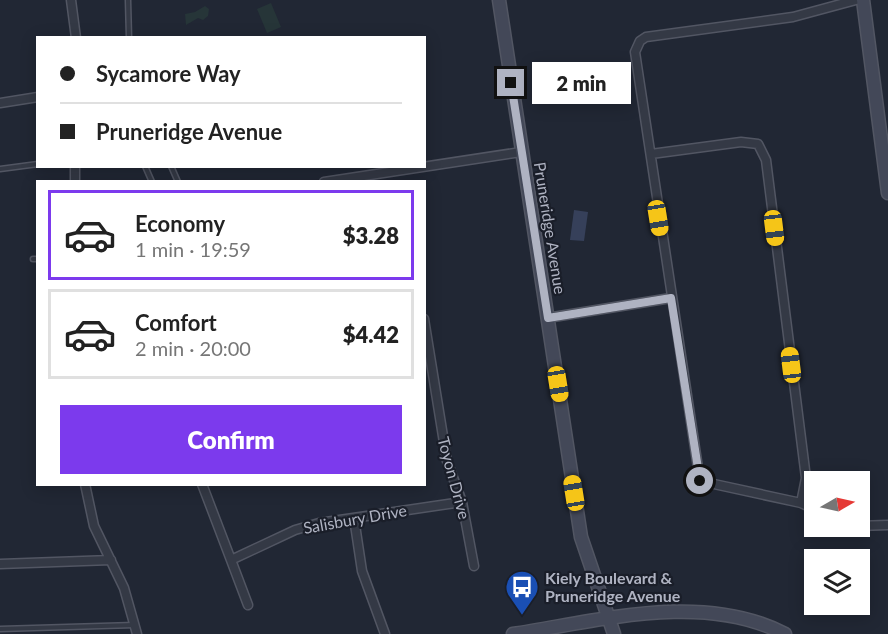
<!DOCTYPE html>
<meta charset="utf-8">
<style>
body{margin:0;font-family:Lato,sans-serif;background:#f6f6f6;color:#222;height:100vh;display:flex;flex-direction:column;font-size:22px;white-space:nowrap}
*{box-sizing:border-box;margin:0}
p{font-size:20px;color:#767676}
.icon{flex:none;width:33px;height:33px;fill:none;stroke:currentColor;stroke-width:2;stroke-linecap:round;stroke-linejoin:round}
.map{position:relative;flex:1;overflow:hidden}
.panel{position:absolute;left:36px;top:180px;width:390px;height:306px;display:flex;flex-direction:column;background:#fff;border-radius:0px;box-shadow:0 3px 15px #0003}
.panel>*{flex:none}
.hud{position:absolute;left:36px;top:36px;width:390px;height:132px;border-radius:0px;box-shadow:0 3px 15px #0003;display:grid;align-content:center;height:132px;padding:0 24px;background:#fff}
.needle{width:39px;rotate:81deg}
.buttons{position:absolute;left:804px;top:471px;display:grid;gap:12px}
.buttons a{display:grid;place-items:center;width:66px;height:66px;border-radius:0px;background:#fff;box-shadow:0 3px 15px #0003;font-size:30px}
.end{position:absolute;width:27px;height:27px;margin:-14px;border:8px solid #afb3c2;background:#111;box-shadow:0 0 0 3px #111}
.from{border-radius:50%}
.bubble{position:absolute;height:42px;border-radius:0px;background:#fff;box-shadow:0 3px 15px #0003;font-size:20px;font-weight:800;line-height:42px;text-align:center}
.car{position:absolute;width:18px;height:36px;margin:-18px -9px;border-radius:8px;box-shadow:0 0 4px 2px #0007;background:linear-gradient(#f5c518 24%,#345 0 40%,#f5c518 0 76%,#345 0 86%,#f5c518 0)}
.hud b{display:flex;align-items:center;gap:21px;height:57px;font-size:22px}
.hud b+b{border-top:2px solid #e0e0e0}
.hud i{width:15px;height:15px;background:#222}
ul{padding:10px 0 0;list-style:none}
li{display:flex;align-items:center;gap:18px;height:90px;margin:0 12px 9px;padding:0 12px;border:3px solid #e0e0e0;border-radius:0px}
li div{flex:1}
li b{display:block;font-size:22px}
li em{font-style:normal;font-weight:800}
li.on{border-color:#7c3aed}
li>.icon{width:54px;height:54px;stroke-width:1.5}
.button{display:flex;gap:12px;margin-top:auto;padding:12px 24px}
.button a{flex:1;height:69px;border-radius:0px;background:#7c3aed;color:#fff;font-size:24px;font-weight:800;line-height:69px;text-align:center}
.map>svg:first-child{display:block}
.green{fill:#263538}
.water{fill:#36405a}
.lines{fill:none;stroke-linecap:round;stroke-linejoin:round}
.lane-casing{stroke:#525663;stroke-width:7}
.street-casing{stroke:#525663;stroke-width:11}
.secondary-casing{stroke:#525663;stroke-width:15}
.lane{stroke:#343945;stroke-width:4}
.street{stroke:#343945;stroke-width:8}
.secondary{stroke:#434858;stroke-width:12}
.route{stroke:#afb3c2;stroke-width:8}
.labels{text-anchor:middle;stroke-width:4.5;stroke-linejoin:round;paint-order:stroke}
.street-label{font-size:16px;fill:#afb3c2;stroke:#1a1e29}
.poi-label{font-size:16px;font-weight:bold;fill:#afb3c2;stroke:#1a1e29;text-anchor:start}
</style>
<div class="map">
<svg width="888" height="634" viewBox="0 0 888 634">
<rect width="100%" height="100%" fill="#212734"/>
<path class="green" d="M271,3L281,27L267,33L257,9Z
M205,6L209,9L208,16L203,20L198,18L186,25L185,14L195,12Z"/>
<path class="water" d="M574,210L588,212L584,241L570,240Z"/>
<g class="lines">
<g class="lane-casing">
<path id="lane" d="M128,0L129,38
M145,166L152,182
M171,166L178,182
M0,169L38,164
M33,259H38
M0,629L135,625"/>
</g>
<g class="street-casing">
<path id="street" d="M71,0L76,38
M0,103L38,97
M651,154L741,142L758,144L766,160L806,478L801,503
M75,182V166
M324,182L521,152
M547,318L671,298
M424,319L447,461L462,502L474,566
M85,484L94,526L124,588L137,634
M202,484L231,560
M814,509L801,503L700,481L635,52L640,41L646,37L793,17L856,0
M354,518L362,571L385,634
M857,526L888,525
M0,564L111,560
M248,605L231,560L295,530L319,523L462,502"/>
</g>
<g class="secondary-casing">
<path id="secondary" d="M499,0L581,537L614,634
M863,0L888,193
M513,634C599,621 703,591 785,634"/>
</g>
<use href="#lane" class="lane"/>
<use href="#street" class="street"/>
<use href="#secondary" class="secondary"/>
</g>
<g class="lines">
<path class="route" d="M511,83L548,318L671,298L700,481"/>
</g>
<defs>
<g id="bus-pin" transform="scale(1.725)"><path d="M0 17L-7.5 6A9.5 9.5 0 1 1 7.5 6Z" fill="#1a4fb4" stroke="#1a1e29"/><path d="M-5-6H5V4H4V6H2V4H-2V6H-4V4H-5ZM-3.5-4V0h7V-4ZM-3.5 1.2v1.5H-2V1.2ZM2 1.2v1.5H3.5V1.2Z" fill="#fff"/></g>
</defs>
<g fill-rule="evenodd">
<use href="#bus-pin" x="522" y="587"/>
</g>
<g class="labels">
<g class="street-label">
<text transform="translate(550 228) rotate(81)" y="6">Pruneridge Avenue</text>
<text transform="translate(454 478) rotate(75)" y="6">Toyon Drive</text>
<text transform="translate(355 519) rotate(-10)" y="6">Salisbury Drive</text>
</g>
<g class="poi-label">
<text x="545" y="584">Kiely Boulevard &amp;<tspan x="545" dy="18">Pruneridge Avenue</tspan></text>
</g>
</g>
</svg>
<div class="buttons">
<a><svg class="needle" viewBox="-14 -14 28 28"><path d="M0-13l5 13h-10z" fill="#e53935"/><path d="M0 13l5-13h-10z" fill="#767676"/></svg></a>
<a><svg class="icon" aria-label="layers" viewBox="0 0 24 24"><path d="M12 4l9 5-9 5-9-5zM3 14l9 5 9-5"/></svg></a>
</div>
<i class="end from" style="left:700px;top:481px"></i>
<i class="end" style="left:511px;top:83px"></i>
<div class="bubble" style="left:532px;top:62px;width:99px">2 min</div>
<i class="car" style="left:658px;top:218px;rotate:171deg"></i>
<i class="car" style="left:774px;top:228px;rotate:173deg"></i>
<i class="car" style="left:791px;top:365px;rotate:353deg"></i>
<i class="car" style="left:558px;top:384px;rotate:171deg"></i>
<i class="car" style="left:574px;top:493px;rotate:351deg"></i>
<div class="hud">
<b><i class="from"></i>Sycamore Way</b>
<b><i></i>Pruneridge Avenue</b>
</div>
<section class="panel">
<ul>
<li class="on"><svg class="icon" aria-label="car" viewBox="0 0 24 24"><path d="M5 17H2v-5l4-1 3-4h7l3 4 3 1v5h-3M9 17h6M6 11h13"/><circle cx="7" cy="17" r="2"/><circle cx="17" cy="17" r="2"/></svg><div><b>Economy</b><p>1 min · 19:59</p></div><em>$3.28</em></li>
<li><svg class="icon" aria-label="car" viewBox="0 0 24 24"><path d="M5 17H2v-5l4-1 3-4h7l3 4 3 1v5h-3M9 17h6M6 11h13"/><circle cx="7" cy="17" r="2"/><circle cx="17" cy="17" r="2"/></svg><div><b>Comfort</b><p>2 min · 20:00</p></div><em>$4.42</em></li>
</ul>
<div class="button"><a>Confirm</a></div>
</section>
</div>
